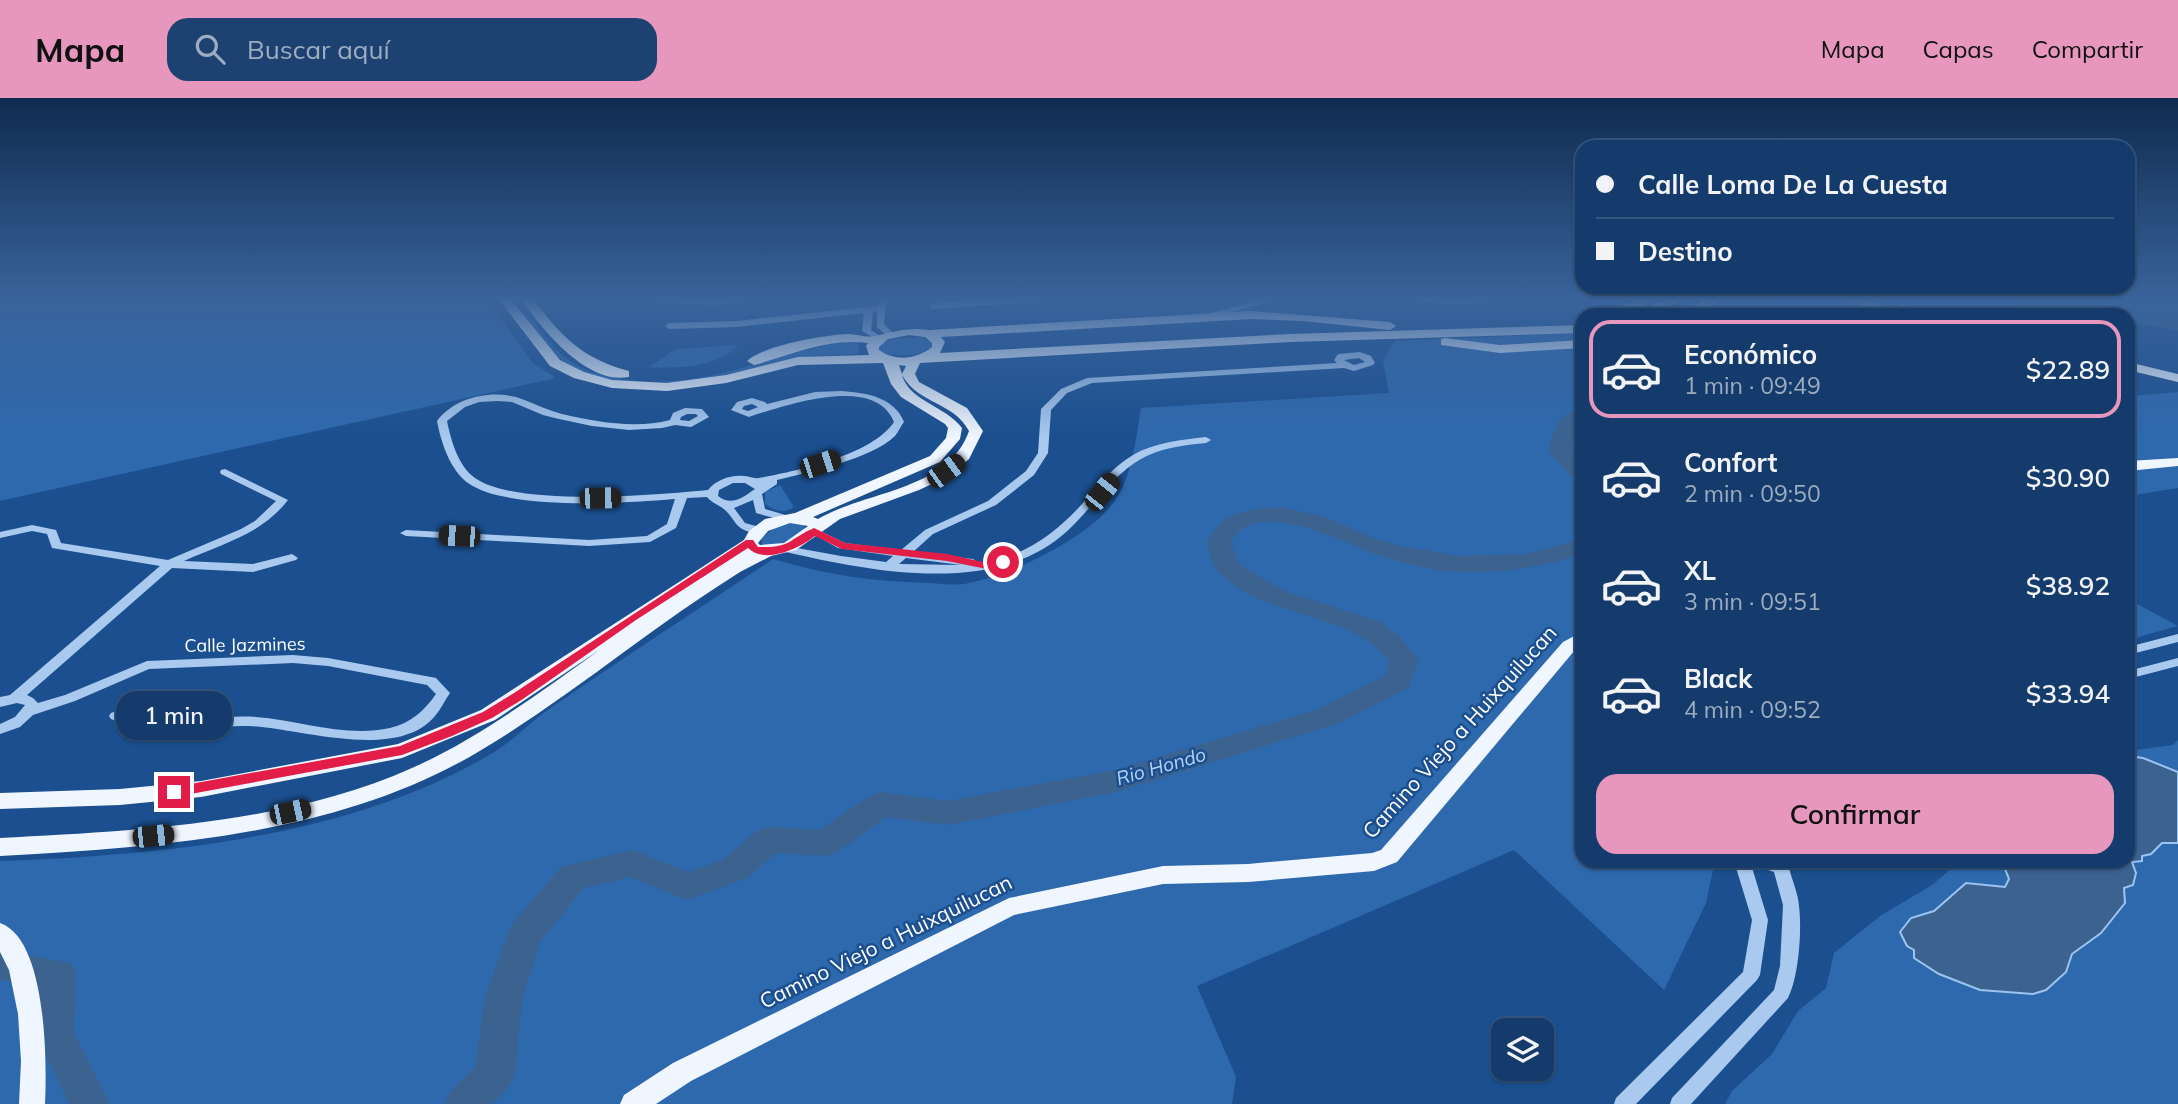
<!DOCTYPE html>
<html lang="es">
<meta charset="utf-8">
<style>
body{margin:0;font-family:Mulish,sans-serif;background:#1d4271;color:#f1f3f6;height:100vh;display:flex;flex-direction:column;font-size:26px;white-space:nowrap}
*{box-sizing:border-box;margin:0}
p{font-size:23px;color:#9dadc1}
.icon{flex:none;width:38px;height:38px;fill:none;stroke:currentColor;stroke-width:2;stroke-linecap:round;stroke-linejoin:round}
.map{position:relative;flex:1;overflow:hidden}
.details{position:absolute;left:1575px;top:210px;width:560px;height:560px;display:flex;flex-direction:column;background:#143b6b;border-radius:21px;box-shadow:0 2px 5px #0004,0 0 0 2px #33557e}
.details>*{flex:none}
.top-card{position:absolute;left:1575px;top:42px;width:560px;height:154px;border-radius:21px;box-shadow:0 2px 5px #0004,0 0 0 2px #33557e;display:grid;align-content:center;height:154px;padding:0 21px;background:#143b6b}
.buttons{position:absolute;left:1491px;top:920px;display:grid;gap:14px}
.buttons a{display:grid;place-items:center;width:63px;height:63px;border-radius:14px;background:#143b6b;box-shadow:0 2px 5px #0004,0 0 0 2px #33557e;font-size:35px}
.end{position:absolute;width:32px;height:32px;margin:-16px;border:9px solid #e11d48;background:#fff;box-shadow:0 0 0 4px #fff}
.from{border-radius:50%}
.bubble{position:absolute;height:49px;border-radius:21px;background:#143b6b;box-shadow:0 2px 5px #0004,0 0 0 2px #33557e;font-size:23px;font-weight:600;line-height:49px;text-align:center}
.car{position:absolute;width:21px;height:42px;margin:-21px -10px;border-radius:9px;box-shadow:0 0 5px 2px #0007;background:linear-gradient(#222 24%,#8ab4d8 0 40%,#222 0 76%,#8ab4d8 0 86%,#222 0)}
.top-card b{display:flex;align-items:center;gap:24px;height:66px;font-size:26px}
.top-card b+b{border-top:2px solid #33557e}
.top-card i{width:18px;height:18px;background:#f1f3f6}
ul{padding:12px 0 0;list-style:none}
li{display:flex;align-items:center;gap:21px;height:98px;margin:0 14px 10px;padding:0 7px;border:4px solid transparent;border-radius:21px}
li div{flex:1}
li b{display:block;font-size:26px}
li em{font-style:normal;font-weight:600}
li.selected{border-color:#e797bd}
li>.icon{width:63px;height:63px;stroke-width:1.5}
.primary-button{display:flex;gap:14px;margin-top:auto;padding:14px 21px}
.primary-button a{flex:1;height:80px;border-radius:21px;background:#e797bd;color:#111;font-size:28px;font-weight:600;line-height:80px;text-align:center}
header{display:flex;align-items:center;gap:42px;box-sizing:border-box;height:98px;padding:0 35px;background:#e797bd;color:#111}
header strong{font-size:33px}
nav{display:flex;gap:38px;margin-inline-start:auto;font-size:24px}
.search{width:490px;height:63px;background:#1d4271;display:flex;align-items:center;gap:18px;box-sizing:border-box;padding:0 24px;border-radius:21px;color:#9dadc1;font-size:26px}
.map>svg:first-child{display:block}
.green{fill:#2e69ad}
.water{fill:#3c6290;stroke:#9cc4f0;stroke-width:2}
.lines{fill:none;stroke-linecap:round;stroke-linejoin:round}
.river{fill:#3c6290;fill-rule:evenodd}
.minor{fill:#a9c9ee;fill-rule:evenodd}
.major{fill:#f0f6ff;fill-rule:evenodd}
.route{fill:#e11d48}
.labels{text-anchor:middle;stroke-width:5;stroke-linejoin:round;paint-order:stroke}
.street-label{font-size:18px;fill:#fff;stroke:#1b4f8f}
.water-label{font-size:19px;font-style:italic;fill:#b5d3f5;stroke:#1b4f8f}
.near-street-label{font-size:21px;fill:#fff;stroke:#1b4f8f}
</style>
<header>
<strong>Mapa</strong>
<div class="search"><svg class="icon" aria-label="search" viewBox="0 0 24 24"><circle cx="10" cy="10" r="6"/><path d="M15 15l6 6"/></svg>Buscar aquí</div>
<nav><a>Mapa</a><a>Capas</a><a>Compartir</a></nav>
</header>
<div class="map">
<svg width="2178" height="1006" viewBox="0 0 2178 1006">
<rect width="100%" height="100%" fill="#1b4f8f"/>
<path class="green" d="M0,199H486L532,264L556,280L0,403Z
M512,199H516C532,219 547,246 567,261C580,271 597,276 612,279C704,299 771,250 859,243L858,256C838,257 818,257 799,260C729,273 626,312 562,262C542,246 527,219 512,199Z
M1705,199H2178V225L2084,204L2054,202L1973,217H1655Z
M1582,235V763H1715L1706,805L1664,892L1514,752L1197,888L1236,979L1232,1006H0V763C162,757 349,740 491,656C512,644 529,625 549,611C623,560 699,511 773,461C825,477 877,484 931,485C943,486 957,488 969,485C1002,478 1033,464 1062,447C1082,435 1106,418 1118,398C1133,372 1136,339 1141,310L1389,295L1383,263L1395,243Z
M920,239L932,245L931,250C917,259 893,260 877,253L876,247L890,241Z
M738,247C720,269 676,271 649,269L676,251Z
M2178,294V390L2128,398V298Z
M780,387L794,409C784,416 775,413 765,406V394Z
M798,422L804,427V432L785,446L762,447V440L774,430Z
M2128,501L2178,528L2128,542Z
M2178,642V1006H1725L1732,993L1772,956L1798,913L1826,890L1834,855L1880,818L1932,787L1960,763H2128V653L2173,647Z"/>
<path class="water" d="M2128,658L2143,660L2178,674V745H2162L2151,756L2142,758V763L2132,764L2136,775L2133,787L2124,790L2125,805L2101,835L2072,856L2066,874L2046,892L2033,896L1980,892L1939,876L1914,860V852L1907,848L1900,834L1911,820L1934,813L1966,785L2005,789L2009,781L2002,763H2128Z"/>
<g class="lines">
<path class="river" d="M2043,202L2090,204L2178,221V233L2128,223V217L2058,212L1980,217L1989,211Z
M1582,309V327L1573,336L1571,353L1582,364V384L1574,382L1549,354C1551,334 1560,314 1582,309Z
M1280,409L1326,419L1367,438L1400,448L1459,458L1527,456L1582,441V456C1540,469 1505,475 1461,474C1438,473 1410,467 1387,460C1351,450 1255,393 1231,445L1239,466L1284,493L1380,524L1399,538L1418,562L1408,590L1339,625L1116,694L947,727L886,719L837,754L825,758L776,755L747,780L687,802L630,779L584,790L541,842L522,902L515,976L509,989L492,1006H445L451,993L476,968L484,902L508,835L513,825L561,769L573,766L632,752L688,774L723,762L757,733L769,729L819,732L870,698L881,694L947,703L1116,672L1319,611L1385,578L1390,563C1347,511 1267,522 1219,475C1212,468 1210,454 1207,445C1223,412 1246,412 1280,409Z
M0,852L71,865L76,876L74,935L110,1006H69L36,936L39,889L0,882Z"/>
<path class="minor" d="M662,199L714,201L769,199L765,201L714,207L659,204L658,202Z
M879,199H887L884,226L894,236L887,238L877,229V213L873,214L871,232L883,240L879,243L862,233L864,215L736,229L669,231L665,228L669,225L736,223L878,208Z
M1030,199H1075L1071,201L933,211L929,208L933,205Z
M1275,199H1291L1199,222L1195,219Z
M1378,199H1523L1519,201L1459,206L1382,201Z
M1360,254L1371,258L1375,265L1373,267L1354,273L1344,270L1092,285L1067,295L1051,312L1048,355L1034,377L996,407L933,436L913,454L973,461L979,465C1022,460 1054,437 1083,405C1098,387 1113,369 1133,357C1155,344 1182,342 1206,339L1211,342L1206,345C1187,347 1167,349 1149,357C1111,374 1091,415 1059,440C987,497 869,473 786,454L780,451L786,448L841,458L886,464L893,458L838,450L808,433L814,430L845,445L901,452L925,432L988,403L1026,373L1038,355L1041,311L1061,291L1087,280L1337,265L1334,262L1338,256ZM1359,260L1365,264L1354,267L1344,262ZM906,460L961,467L899,466Z
M842,293C867,295 894,299 904,324C901,328 898,334 895,338C871,361 809,374 777,382V386L762,396L765,411L789,418L791,420L789,422L785,423L756,415L753,402L734,410L745,425L763,430L765,432L763,434C733,437 737,419 721,409C715,405 711,404 707,399L687,400L676,430L650,444L589,448L406,438L400,435L406,432L589,442L647,438L667,426L675,401C627,405 507,413 468,385C450,372 441,344 437,323C454,300 489,292 516,299C532,304 546,312 562,316C596,324 636,331 670,322L673,315L685,310L702,311L709,319L691,329L675,327L662,330L629,332L592,328L559,321L543,317L512,304L497,303L479,304L465,309L447,323C451,342 458,368 475,380C515,409 657,397 708,392C716,382 730,377 743,378C749,378 753,381 759,380C797,373 872,357 894,324C875,275 783,308 749,319L731,312L737,304L752,300L765,304L767,306L815,294ZM752,306L758,309L748,313L742,311L744,308ZM687,316H696L698,318L689,323L680,322L681,319ZM733,385H745L755,391C743,399 732,409 718,398L719,392Z
M225,371L288,402C261,437 223,445 184,463L253,466L292,456L298,460L296,462L253,474L172,470L27,597L33,600L38,605L65,597L147,563L293,557L328,560L431,579L436,580L450,595C445,602 441,611 435,618C397,664 299,630 249,628C222,627 196,633 169,632C150,632 134,627 116,623L111,621L109,618L111,615L116,613C134,618 151,622 169,623C198,623 227,617 256,619C299,622 346,640 390,630C411,625 424,613 436,596L427,587L328,568L293,565L149,571L75,603L33,617L20,629L0,636V626L15,619L25,607L17,605L0,609V599L10,597L160,468L52,450L47,436L32,433L0,440V434L32,427L56,432L61,445L168,462L241,431L255,423L276,403L221,376L220,374L221,372Z
M2178,536V544L2128,557V549Z
M2178,560V568L2128,581V573Z
M1734,763H1750L1768,822L1760,877L1757,882L1636,1006H1614L1616,1000L1743,874L1752,822Z
M1752,763H1793L1789,770C1792,782 1798,795 1799,808C1802,832 1799,878 1788,900L1691,1006H1670L1672,1000L1774,892L1780,868L1783,807L1774,774L1754,767Z"/>
<path class="major" d="M497,199H509L560,262L584,274L612,282L667,285L726,277L798,259L869,257L866,248L868,245C827,240 792,257 754,267L747,263C765,247 824,237 848,236C856,236 868,240 875,238C895,234 908,229 929,232L1251,213L1390,224L1396,228L1390,232L1304,223L1251,221L941,239L945,244L940,255L1290,236L1582,227V235L1290,244L920,265L915,276L919,284L967,310L983,333L969,361L949,378L919,392L840,421L796,452L771,458L740,474C650,530 569,600 478,654C336,738 160,749 0,758V740C134,733 287,726 412,670C480,640 540,594 601,551L495,622L402,660L201,699L120,707L0,711V695L120,691L201,683L398,646L481,612L744,442L749,433L765,421L795,415L930,358L946,340L948,330L945,326L901,299L891,286L883,265L798,267L726,285L667,293L612,290L574,280L550,268ZM909,237L925,239L932,245V249C917,261 896,264 879,252V249L888,241ZM899,267L906,268L902,276ZM902,277C918,306 954,304 969,333C948,393 865,393 818,421L813,419L940,364L960,341L962,330C946,308 909,303 902,277ZM790,425L808,428L784,445L760,447L758,445L768,433Z
M519,199H531C561,237 580,260 629,273V279C585,287 541,229 519,199Z
M1674,199H1693L1644,217H1626Z
M1710,199H1726L1694,217H1679Z
M1830,199H1852L1895,210L1901,206L1938,217H1896Z
M1643,200L1647,201V207L1615,217H1597Z
M1445,240L1500,247L1582,242V250L1500,255L1441,247V241Z
M2128,264L2178,276V284L2128,272Z
M2178,360V368L2128,373V363Z
M1582,534V548L1575,552L1397,764L1374,773L1248,784L1163,786L1014,817L691,983L656,1006H620L624,997L673,965L1009,800L1163,768L1248,766L1372,755L1381,752L1563,544Z
M0,825C47,841 47,965 45,1006H19L21,963L18,916L9,872L0,854Z"/>
</g>
<linearGradient id="sky" x2="0" y2="1"><stop stop-color="#0f2b4f"/><stop offset="0.59" stop-color="#39639b"/><stop offset="1" stop-color="#39639b" stop-opacity="0"/></linearGradient>
<rect width="2178" height="340" fill="url(#sky)"/>
<path class="route" d="M814,430L845,445L947,456L987,465L1003,461L1008,464L987,471L947,463L842,451L815,438C800,450 765,467 748,450L636,522L523,601L492,620L452,638L402,657L174,699L167,694L174,689L400,648L483,614L514,595L746,442H753L758,449C793,450 788,441 814,430Z"/>
<g class="labels">
<g class="street-label">
<text transform="translate(245 547) rotate(-1)" y="6">Calle Jazmines</text>
</g>
<g class="water-label">
<text transform="translate(1161 668) rotate(-16)" y="7">Rio Hondo</text>
</g>
<g class="near-street-label">
<text transform="translate(1460 634) rotate(-48)" y="7">Camino Viejo a Huixquilucan</text>
<text transform="translate(886 844) rotate(-26)" y="7">Camino Viejo a Huixquilucan</text>
</g>
</g>
</svg>
<div class="buttons">
<a><svg class="icon" aria-label="layers" viewBox="0 0 24 24"><path d="M12 4l9 5-9 5-9-5zM3 14l9 5 9-5"/></svg></a>
</div>
<i class="end from" style="left:1003px;top:464px"></i>
<i class="end" style="left:174px;top:694px"></i>
<div class="bubble" style="left:116px;top:593px;width:116px">1 min</div>
<i class="car" style="left:820px;top:366px;rotate:72deg"></i>
<i class="car" style="left:946px;top:373px;rotate:54deg"></i>
<i class="car" style="left:1102px;top:394px;rotate:39deg"></i>
<i class="car" style="left:600px;top:400px;rotate:89deg"></i>
<i class="car" style="left:459px;top:438px;rotate:273deg"></i>
<i class="car" style="left:290px;top:714px;rotate:78deg"></i>
<i class="car" style="left:153px;top:738px;rotate:84deg"></i>
<div class="top-card">
<b><i class="from"></i>Calle Loma De La Cuesta</b>
<b><i></i>Destino</b>
</div>
<section class="details">
<ul>
<li class="selected"><svg class="icon" aria-label="car" viewBox="0 0 24 24"><path d="M5 17H2v-5l4-1 3-4h7l3 4 3 1v5h-3M9 17h6M6 11h13"/><circle cx="7" cy="17" r="2"/><circle cx="17" cy="17" r="2"/></svg><div><b>Económico</b><p>1 min · 09:49</p></div><em>$22.89</em></li>
<li><svg class="icon" aria-label="car" viewBox="0 0 24 24"><path d="M5 17H2v-5l4-1 3-4h7l3 4 3 1v5h-3M9 17h6M6 11h13"/><circle cx="7" cy="17" r="2"/><circle cx="17" cy="17" r="2"/></svg><div><b>Confort</b><p>2 min · 09:50</p></div><em>$30.90</em></li>
<li><svg class="icon" aria-label="car" viewBox="0 0 24 24"><path d="M5 17H2v-5l4-1 3-4h7l3 4 3 1v5h-3M9 17h6M6 11h13"/><circle cx="7" cy="17" r="2"/><circle cx="17" cy="17" r="2"/></svg><div><b>XL</b><p>3 min · 09:51</p></div><em>$38.92</em></li>
<li><svg class="icon" aria-label="car" viewBox="0 0 24 24"><path d="M5 17H2v-5l4-1 3-4h7l3 4 3 1v5h-3M9 17h6M6 11h13"/><circle cx="7" cy="17" r="2"/><circle cx="17" cy="17" r="2"/></svg><div><b>Black</b><p>4 min · 09:52</p></div><em>$33.94</em></li>
</ul>
<div class="primary-button"><a>Confirmar</a></div>
</section>
</div>
